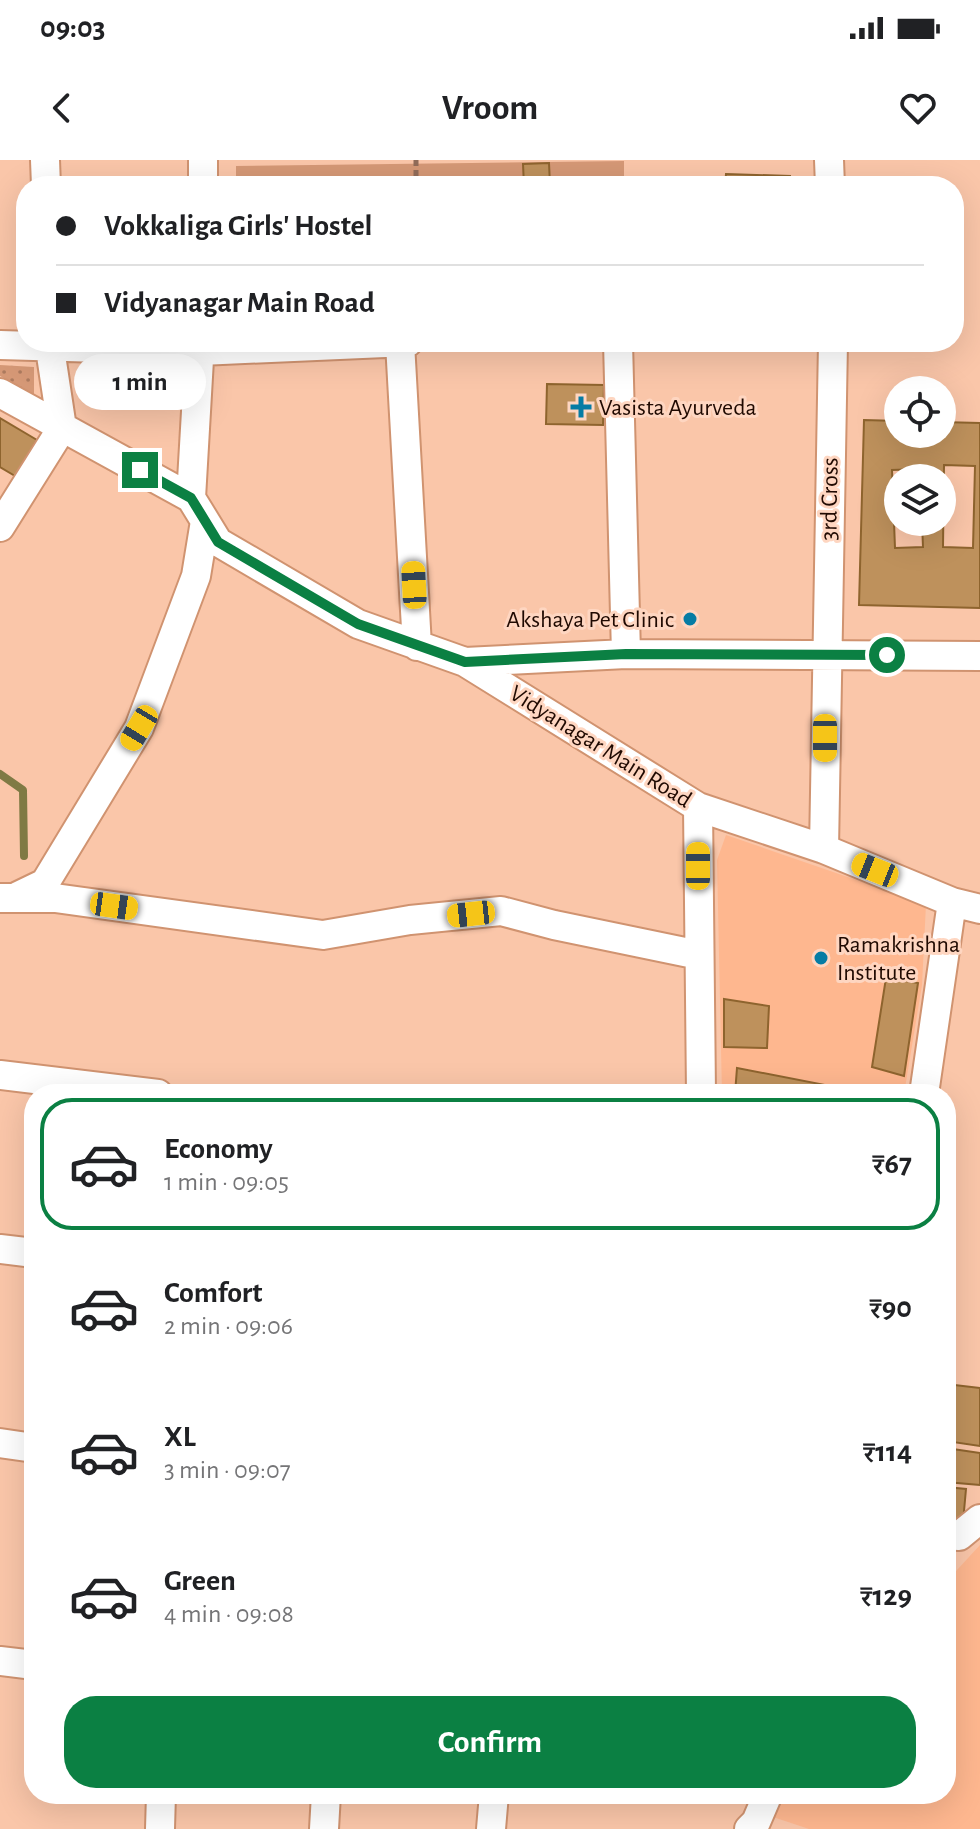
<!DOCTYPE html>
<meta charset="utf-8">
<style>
body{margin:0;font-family:"Alegreya Sans",sans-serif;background:#f2f2f2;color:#202124;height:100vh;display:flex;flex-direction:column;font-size:30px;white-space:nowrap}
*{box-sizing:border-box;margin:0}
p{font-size:26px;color:#757577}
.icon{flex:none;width:44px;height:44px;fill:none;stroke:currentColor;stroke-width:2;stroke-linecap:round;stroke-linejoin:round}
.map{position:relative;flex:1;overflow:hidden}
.sheet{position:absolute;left:24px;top:924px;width:932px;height:720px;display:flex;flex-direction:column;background:#fff;border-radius:32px;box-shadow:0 8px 32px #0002}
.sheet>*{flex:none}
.top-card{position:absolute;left:16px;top:16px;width:948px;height:176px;border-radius:32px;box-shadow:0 8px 32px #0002;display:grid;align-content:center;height:176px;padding:0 40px;background:#fff}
.controls{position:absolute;left:884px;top:216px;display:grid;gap:16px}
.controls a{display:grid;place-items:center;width:72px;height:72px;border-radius:50%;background:#fff;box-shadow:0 8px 32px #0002;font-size:40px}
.end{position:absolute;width:36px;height:36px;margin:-18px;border:10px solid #0b8043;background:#fff;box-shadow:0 0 0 4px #fff}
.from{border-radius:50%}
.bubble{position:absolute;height:56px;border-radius:28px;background:#fff;box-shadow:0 8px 32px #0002;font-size:26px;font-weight:700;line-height:56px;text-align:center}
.car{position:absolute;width:24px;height:48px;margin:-24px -12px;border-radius:10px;box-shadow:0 0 6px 2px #0007;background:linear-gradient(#f5c518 24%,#345 0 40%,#f5c518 0 76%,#345 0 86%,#f5c518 0)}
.top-card b{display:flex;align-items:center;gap:28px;height:76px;font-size:30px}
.top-card b+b{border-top:2px solid #e0e0e0}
.top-card i{width:20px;height:20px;background:#202124}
ul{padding:14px 0 0;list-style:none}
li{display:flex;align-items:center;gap:24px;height:132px;margin:0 16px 12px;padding:0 24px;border:4px solid transparent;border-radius:32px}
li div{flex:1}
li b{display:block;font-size:30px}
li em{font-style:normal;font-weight:700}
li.selected{border-color:#0b8043}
li>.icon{width:72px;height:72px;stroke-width:1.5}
.cta{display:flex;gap:16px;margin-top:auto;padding:16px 40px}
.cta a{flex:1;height:92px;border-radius:32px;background:#0b8043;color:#fff;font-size:32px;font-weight:700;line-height:92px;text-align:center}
.status{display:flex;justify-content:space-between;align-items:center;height:56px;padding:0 40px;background:#fff;direction:ltr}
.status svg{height:22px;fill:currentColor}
header{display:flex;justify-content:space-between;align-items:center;height:104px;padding:0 40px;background:#fff;font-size:36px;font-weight:700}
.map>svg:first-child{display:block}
.built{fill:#feb78f}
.grass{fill:url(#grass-dots)}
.green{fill:#d59876}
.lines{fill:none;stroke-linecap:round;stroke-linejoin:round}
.stream{stroke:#7f7a44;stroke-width:8}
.building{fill:#be915c;stroke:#8e642e;stroke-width:2;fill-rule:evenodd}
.street-casing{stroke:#d09370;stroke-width:32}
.path{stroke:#926c59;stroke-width:5;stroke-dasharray:6 4;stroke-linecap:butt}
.street{stroke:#fff;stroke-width:28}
.route{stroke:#0b8043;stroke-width:10}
.poi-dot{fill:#067ca4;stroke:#fed6c1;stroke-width:3}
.labels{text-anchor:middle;stroke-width:6;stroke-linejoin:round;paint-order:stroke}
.poi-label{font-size:24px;fill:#1f0901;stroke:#fed6c1;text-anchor:start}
.street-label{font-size:24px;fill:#1f0901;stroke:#fed6c1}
</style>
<div class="status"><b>09:03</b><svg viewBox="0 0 49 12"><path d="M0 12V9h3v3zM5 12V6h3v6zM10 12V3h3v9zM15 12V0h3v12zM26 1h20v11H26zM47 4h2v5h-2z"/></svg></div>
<header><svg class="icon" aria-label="back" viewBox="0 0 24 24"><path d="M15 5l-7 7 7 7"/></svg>Vroom<svg class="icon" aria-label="heart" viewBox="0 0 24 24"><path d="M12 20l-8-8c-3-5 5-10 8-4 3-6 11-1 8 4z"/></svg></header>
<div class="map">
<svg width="980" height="1669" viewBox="0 0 980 1669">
<defs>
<pattern id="grass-dots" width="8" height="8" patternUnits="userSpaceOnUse" patternTransform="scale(2)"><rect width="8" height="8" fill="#d59876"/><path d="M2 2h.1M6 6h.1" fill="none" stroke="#ac7a5e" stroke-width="1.8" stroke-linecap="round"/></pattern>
</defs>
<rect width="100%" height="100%" fill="#fac6a9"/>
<path class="built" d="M726,675L926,744L922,825L904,934H722L717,700Z
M980,1385V1669H809L773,1657L783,1634H946V1422Z"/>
<path class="grass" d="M0,205L34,207V235L0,216Z"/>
<path class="green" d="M624,1V26H236V6Z
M630,18L718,21V26H630Z"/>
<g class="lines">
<path class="stream" d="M0,614L23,630L24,696"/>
</g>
<path class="building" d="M549,3L550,25L524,26L523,4Z
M726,14L790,16V26H725Z
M547,224L604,225L603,265L546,264Z
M0,258L37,280L15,316L0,307Z
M864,260L898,261V274H942V262L980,263V448L859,445ZM944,305L975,306L973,388L943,387ZM920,309V318H942V362H922L923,387L895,388L892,310Z
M886,818L918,823L904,916L872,907Z
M724,839L769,846L767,888L724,887Z
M737,908L861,932V934H735Z
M946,1224L980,1228V1286L946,1281Z
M946,1288L980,1293V1325L946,1322Z
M946,1327L966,1329L963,1362L946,1361Z"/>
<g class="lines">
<g class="street-casing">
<path id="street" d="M45,0L46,26
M829,0L830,26
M203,26V0
M49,182L62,268
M618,182L626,494
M400,183L417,486
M0,185L200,191L408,182
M0,233L191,338L218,382L358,464L465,502L698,647L824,689L952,742L980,749
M191,338L200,182
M0,367L62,268
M465,502L626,494L980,496
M698,647L701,934
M824,689L833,182
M18,736L45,723L139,568L196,416L205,361
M0,738H55L323,775L410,760L501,751L554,765L699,795
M0,915L158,934
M924,934L952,742
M0,1089L34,1093
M0,1283L34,1288
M946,1375L959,1376L980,1359
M0,1501L34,1505
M160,1669L161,1634
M324,1669L326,1634
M491,1669L494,1634
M749,1669L756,1662L768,1634"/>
</g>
<path class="path" d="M416,0V26"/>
<use href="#street" class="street"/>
</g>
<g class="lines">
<path class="route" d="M140,310L191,338L218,382L358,464L465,502L626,494L887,495"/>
</g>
<g class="poi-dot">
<path d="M577 235h8v8h8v8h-8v8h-8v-8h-8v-8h8z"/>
<circle cx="690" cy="459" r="8"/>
<circle cx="821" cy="798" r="8"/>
</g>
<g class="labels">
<g class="poi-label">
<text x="599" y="255">Vasista Ayurveda</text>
<text x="674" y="467" text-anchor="end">Akshaya Pet Clinic</text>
<text x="837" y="792">Ramakrishna<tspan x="837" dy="28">Institute</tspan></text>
</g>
<g class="street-label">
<text transform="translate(829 339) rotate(-89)" y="8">3rd Cross</text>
<text transform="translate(601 586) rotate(32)" y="8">Vidyanagar Main Road</text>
</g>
</g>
</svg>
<div class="controls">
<a><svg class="icon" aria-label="locate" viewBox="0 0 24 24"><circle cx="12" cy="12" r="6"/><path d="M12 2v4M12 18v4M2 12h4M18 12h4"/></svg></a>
<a><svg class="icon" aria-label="layers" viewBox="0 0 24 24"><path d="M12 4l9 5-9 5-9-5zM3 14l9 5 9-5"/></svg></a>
</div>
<i class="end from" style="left:887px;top:495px"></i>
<i class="end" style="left:140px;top:310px"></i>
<div class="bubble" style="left:74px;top:194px;width:132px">1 min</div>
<i class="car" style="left:414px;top:425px;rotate:357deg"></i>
<i class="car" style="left:139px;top:568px;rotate:211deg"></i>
<i class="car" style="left:825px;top:578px;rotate:180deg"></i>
<i class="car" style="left:698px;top:706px;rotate:0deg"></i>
<i class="car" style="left:875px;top:710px;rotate:292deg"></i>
<i class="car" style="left:114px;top:746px;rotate:98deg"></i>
<i class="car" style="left:471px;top:754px;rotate:264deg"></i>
<div class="top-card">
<b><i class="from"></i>Vokkaliga Girls' Hostel</b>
<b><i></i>Vidyanagar Main Road</b>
</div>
<section class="sheet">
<ul>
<li class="selected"><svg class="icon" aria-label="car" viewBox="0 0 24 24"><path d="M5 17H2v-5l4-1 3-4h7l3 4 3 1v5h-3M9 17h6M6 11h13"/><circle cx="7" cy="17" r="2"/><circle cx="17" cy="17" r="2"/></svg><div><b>Economy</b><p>1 min · 09:05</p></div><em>₹67</em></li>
<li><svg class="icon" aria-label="car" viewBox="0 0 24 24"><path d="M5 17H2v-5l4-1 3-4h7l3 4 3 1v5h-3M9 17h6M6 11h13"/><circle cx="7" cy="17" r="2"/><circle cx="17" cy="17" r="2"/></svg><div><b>Comfort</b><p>2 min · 09:06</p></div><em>₹90</em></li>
<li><svg class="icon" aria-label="car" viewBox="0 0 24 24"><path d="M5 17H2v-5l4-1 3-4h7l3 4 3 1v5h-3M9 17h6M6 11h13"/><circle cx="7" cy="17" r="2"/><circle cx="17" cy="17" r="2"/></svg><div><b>XL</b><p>3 min · 09:07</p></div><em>₹114</em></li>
<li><svg class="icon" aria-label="car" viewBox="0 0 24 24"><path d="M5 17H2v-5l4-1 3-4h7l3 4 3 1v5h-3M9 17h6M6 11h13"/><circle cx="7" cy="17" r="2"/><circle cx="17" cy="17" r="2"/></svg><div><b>Green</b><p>4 min · 09:08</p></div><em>₹129</em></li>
</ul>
<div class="cta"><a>Confirm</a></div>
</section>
</div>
